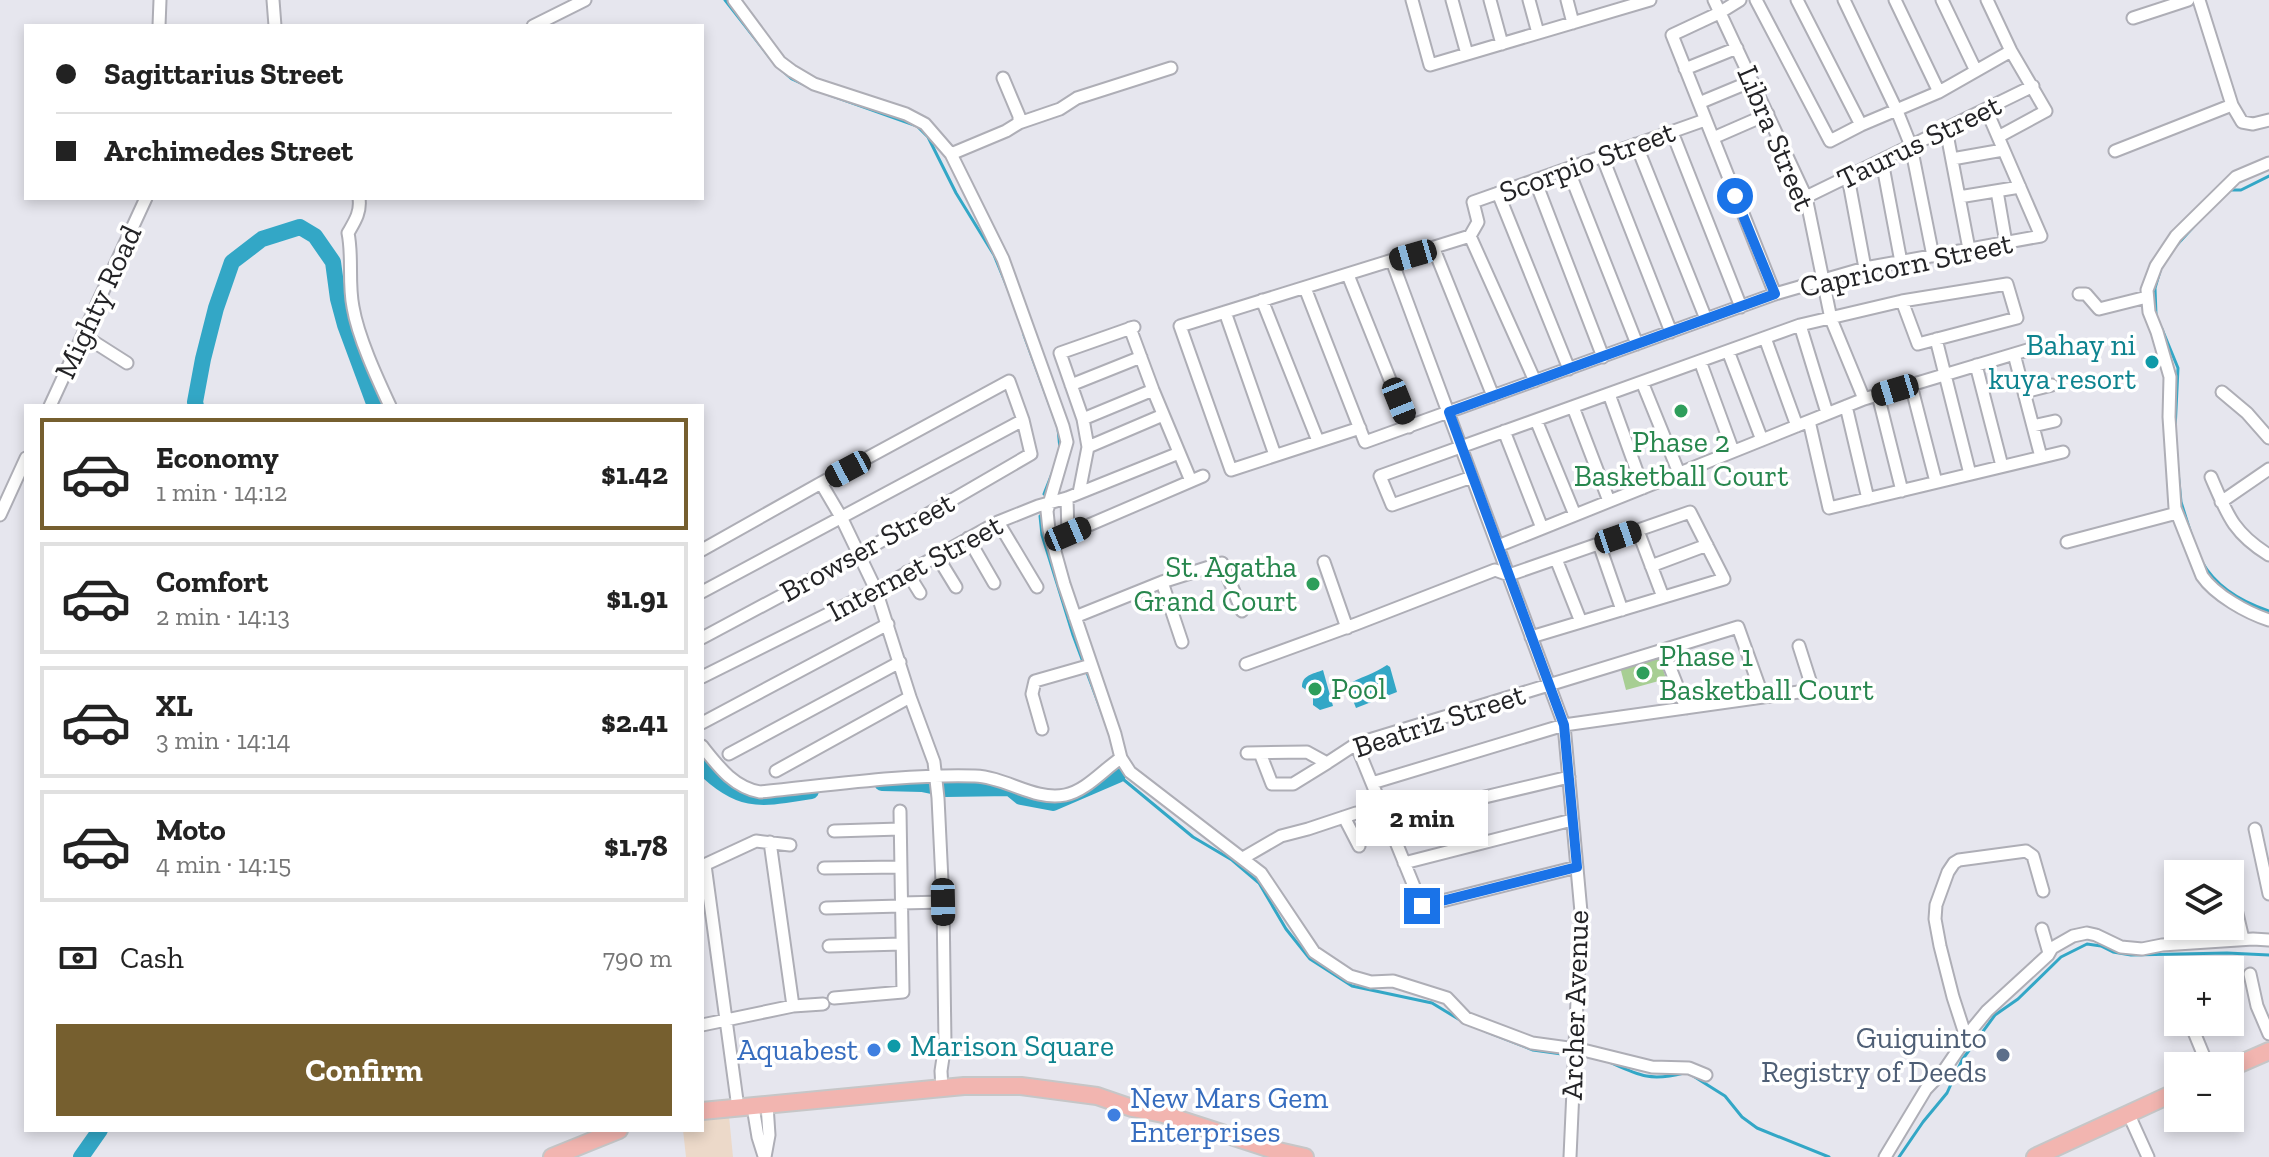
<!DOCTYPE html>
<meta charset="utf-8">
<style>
body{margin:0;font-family:"Zilla Slab",serif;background:#f6f6f6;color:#222;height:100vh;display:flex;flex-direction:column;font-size:30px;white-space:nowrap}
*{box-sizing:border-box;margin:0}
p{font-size:26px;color:#767676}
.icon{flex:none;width:44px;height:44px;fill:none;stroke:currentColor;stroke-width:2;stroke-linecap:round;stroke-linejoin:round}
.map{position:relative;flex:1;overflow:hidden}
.drawer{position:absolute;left:24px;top:404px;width:680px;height:728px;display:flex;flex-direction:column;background:#fff;border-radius:0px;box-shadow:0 4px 12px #0003}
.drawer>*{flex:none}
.guide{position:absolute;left:24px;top:24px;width:680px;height:176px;border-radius:0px;box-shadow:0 4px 12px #0003;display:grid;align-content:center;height:176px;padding:0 32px;background:#fff}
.buttons{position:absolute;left:2164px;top:860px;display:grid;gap:16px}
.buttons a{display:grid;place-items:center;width:80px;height:80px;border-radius:0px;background:#fff;box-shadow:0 4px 12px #0003;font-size:40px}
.end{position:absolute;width:36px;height:36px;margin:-18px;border:10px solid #1a73e8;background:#fff;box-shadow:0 0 0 4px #fff}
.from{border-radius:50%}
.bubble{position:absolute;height:56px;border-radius:0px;background:#fff;box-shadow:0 4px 12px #0003;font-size:26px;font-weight:800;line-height:56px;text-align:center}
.car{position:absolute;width:24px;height:48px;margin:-24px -12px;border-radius:10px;box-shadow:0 0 6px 2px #0007;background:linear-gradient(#222 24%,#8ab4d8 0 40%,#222 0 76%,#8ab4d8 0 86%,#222 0)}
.guide b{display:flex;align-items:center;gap:28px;height:76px;font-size:30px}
.guide b+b{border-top:2px solid #e0e0e0}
.guide i{width:20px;height:20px;background:#222}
ul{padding:14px 0 0;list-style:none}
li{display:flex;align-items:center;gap:24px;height:112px;margin:0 16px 12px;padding:0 16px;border:4px solid #e0e0e0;border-radius:0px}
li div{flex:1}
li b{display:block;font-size:30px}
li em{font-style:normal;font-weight:800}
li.active{border-color:#765f2f}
li>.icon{width:72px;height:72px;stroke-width:1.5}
.pay{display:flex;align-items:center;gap:20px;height:88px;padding:0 32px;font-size:30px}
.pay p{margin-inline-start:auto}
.action{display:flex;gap:16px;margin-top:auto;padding:16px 32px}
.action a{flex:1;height:92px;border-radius:0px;background:#765f2f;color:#fff;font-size:32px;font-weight:800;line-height:92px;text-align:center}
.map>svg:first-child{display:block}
.commercial{fill:#ecd9c9}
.green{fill:#a7ce93}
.water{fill:#33a7c6}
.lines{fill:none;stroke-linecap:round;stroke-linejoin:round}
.stream{stroke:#33a7c6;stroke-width:3}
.river{stroke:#33a7c6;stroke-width:16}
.minor-casing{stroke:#aeaeb6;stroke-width:15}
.highway-casing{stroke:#c6c6c7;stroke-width:20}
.minor{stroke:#fff;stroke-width:11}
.highway{stroke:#f2b5b0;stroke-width:16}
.route{stroke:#1a73e8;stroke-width:10}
.culture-dot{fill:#0f9aa8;stroke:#fff;stroke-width:3}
.leisure-dot{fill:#2e9e5b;stroke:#fff;stroke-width:3}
.shop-dot{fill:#3f7fe0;stroke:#fff;stroke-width:3}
.service-dot{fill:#5c6f8a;stroke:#fff;stroke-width:3}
.labels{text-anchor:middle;stroke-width:7;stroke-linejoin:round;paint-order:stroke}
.street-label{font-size:30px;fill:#232326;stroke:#fff}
.culture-label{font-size:30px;fill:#0d838f;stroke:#fff;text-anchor:end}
.leisure-label{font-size:30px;fill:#27864d;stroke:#fff;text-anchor:start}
.service-label{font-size:30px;fill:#4e5e75;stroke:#fff;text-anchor:end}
.shop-label{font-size:30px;fill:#366cbe;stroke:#fff;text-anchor:end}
</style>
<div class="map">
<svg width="2269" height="1157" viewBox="0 0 2269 1157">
<rect width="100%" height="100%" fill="#e6e6ee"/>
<path class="commercial" d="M729,1116L733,1157H686L683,1130H702V1119Z"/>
<path class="green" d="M1659,656L1666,679L1626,690L1620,667Z"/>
<path class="water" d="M1387,665L1390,667L1397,692L1356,708L1347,685C1360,677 1374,674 1387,665Z
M1323,670L1333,706L1320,710L1313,705V695L1302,687C1302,675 1313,674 1323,670Z"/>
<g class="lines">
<path class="stream" d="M725,0L771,59
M776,65L792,79L809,87
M827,94L917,126L928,137L956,193L994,255L1010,294
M2228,190H2241L2269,176
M2174,248L2196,224
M2156,315L2155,288L2160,271
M2162,329L2178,368L2175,430
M1024,335L1058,428L1060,449
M2177,462L2181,502L2193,540
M1044,494L1053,471
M1040,516L1042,535L1073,635L1105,721
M2202,562C2216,587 2242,602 2269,611
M1117,767L1118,775L1193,837L1232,860L1259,883L1286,929L1310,959L1352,986L1432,1003L1460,1020
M1485,1031L1533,1050L1569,1055
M1607,1061C1638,1075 1649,1082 1684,1073
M1690,1074L1725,1096L1742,1117L1757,1128L1829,1157
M1899,1157L1923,1122L1947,1093L1962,1060L1995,1015L2018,999L2061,957L2087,944L2101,946L2113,952L2131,955L2227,953L2269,955"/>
<path class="river" d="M196,406L195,402L203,359L216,308L232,262L262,239L300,227L315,236L333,262L338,299L345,325L375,406
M702,766C741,805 761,799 811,791
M882,783L922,784L946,789L1010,788L1021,797L1053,803L1118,775
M81,1157L100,1130"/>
<g class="minor-casing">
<path id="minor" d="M273,0L275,26
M734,0L780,62L792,71L814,84L906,114L925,124L951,154L1003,259L1063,426L1067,442L1047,511L1049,530L1064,584L1115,734L1121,758L1130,772L1261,873L1314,952L1350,976L1371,982L1393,981L1447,998L1466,1018L1532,1043L1583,1050L1652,1067L1689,1068L1706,1075
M1412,0L1430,65L1650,0
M1452,0L1467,54
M1490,0L1502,44
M1529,0L1538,33
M1567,0L1573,23
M1714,0L1806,197L1831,319L1864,399
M1740,0L1719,13L1672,35L1775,294
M1756,0L1830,141L1861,125L1939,92L2011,51
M1797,0L1861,125
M1844,0L1897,111L1911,146L1933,256
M1895,0L1939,92
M1942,0L1976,71
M1987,0L2011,51L2046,111L1998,137
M2199,0L2232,105L2242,122L2253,124L2269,120
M2133,18L2188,0
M159,26L160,0
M533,26L585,0
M1685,69L1737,48
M1699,103L1752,81
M1019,123L1060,109L1077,98L1171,68
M1946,129L1969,249
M1672,132L1741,307
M1713,138L1768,114
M1636,144L1706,319
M2115,151L2232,105
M951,154L1006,131L1019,123V116L1003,78
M1602,156L1671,332
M1952,159L2003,150
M1882,161L1901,262
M2269,163L2236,177L2176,236L2156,266L2147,290L2149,312L2157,332L2170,377L2169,417L2175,508L2202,576C2215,595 2247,613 2269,620
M1568,169L1637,344
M1848,177L1865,268
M1535,180L1603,357
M1997,191L2006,243
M1498,193L1569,369
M1806,197L2033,86
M1959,197L2020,187
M359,198C361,212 355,221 348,233C353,257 348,282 353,307C358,337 377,378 390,406
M1470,236L1535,381
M1434,249L1493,396
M1392,261L1564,725L1581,912L1570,1157
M1348,275L1409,427
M1305,288L1365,442L1775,294L1865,268L2041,236L1986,109
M2079,294H2086L2099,309L2147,297
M1262,300L1318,441
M1225,312L1275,455
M1800,325L1827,413
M1130,328L1153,390L1191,481
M83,335L127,363
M1765,338L1797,426
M1936,339L1970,474
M1728,351L1762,440
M2014,354L2041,457
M1700,361L1733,451
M1976,365L2002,466
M1642,382L1679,473
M1071,385L1141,357
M1911,385L1936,482
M2024,392L2052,385
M2222,392L2247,413L2269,438
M1609,394L1643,488
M1878,395L1902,491
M50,406L146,198
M1846,406L1868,499
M1573,407L1609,501
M1083,419L1153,390
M1536,420L1575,515
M1809,421L1829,508L2063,452
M2033,426L2055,421
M1360,428L1231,470L1180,326L1470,236L1478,222L1473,202L1705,120
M1504,431L1542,528
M1088,447L1163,415
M1472,477L1392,505L1380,476L1800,325L1902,301L2007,284L2017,318L1918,344L1902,301
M2211,477C2227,514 2233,533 2269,555
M821,483L841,517L876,590L910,697L934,762L938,798L943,902L945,1044L941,1071L942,1089
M1079,493L1088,447L1083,419L1060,353L1134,327
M1067,498L1068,534L1203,476
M2221,502L2269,469
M0,515L26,458
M998,522L1037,587
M1638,531L1663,597
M968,538L994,583
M2067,542L2177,513
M1599,544L1622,610
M1498,546L1864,399L2041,346
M702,550L821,483L1009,381L1023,420L1031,454L859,554L702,638
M937,556L956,587
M1556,559L1581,622
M1324,562L1347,628
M1651,566L1707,545
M907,572L920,593
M1162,582L1222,563L1242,611
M702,592L1023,420
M1075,617L1162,582L1182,642
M1663,650L1686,708
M1246,664L1356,624L1495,570L1509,575L1690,512L1724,579L1531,637
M702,677L876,590L998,522L1038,506L1067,498L1179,453
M702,723L888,624
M1042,729L1032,694L1035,681L1091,665
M1356,744L1422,906L1577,867
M702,746C718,766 733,787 760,792C831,785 904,774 975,776C1006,777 1034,801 1065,795C1086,791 1104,769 1121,758
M1247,753L1307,752L1327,763L1293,784H1272L1260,753
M729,754L900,662
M1327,763L1356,744L1738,627L1763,697
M776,771L910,697
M1372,783L1564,725L1813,690L1799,646
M1344,817L1359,846
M1388,820L1569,777
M2255,829L2269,894
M834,831L900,829
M770,842L793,1006
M1243,858L1281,836L1308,829L1356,813
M1404,863L1572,820
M705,865L738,1108
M702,866L756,841L790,845
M824,868L901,867
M2230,884L2243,939
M901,903L943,902
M826,908L901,906
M2042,929L2049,953
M829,946L902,944
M2250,974L2257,1006L2269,1034
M834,998L903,992L900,811
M2200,1022L2194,1032L2208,1066
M702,1025L793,1006L823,1004
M1966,1037L1953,997L1940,946L1935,919L1936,905L1948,872L1954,863L1959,860L2026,851L2033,856L2043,891
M753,1107L758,1137L764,1156
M2129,1115L2148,1157
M765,1157L769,1135L767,1105
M1885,1157L1926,1089L1945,1069L1973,1028L1987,1011L2048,955L2052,948L2073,936L2087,933L2096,935L2121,947L2142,949L2162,945L2253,939L2269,940"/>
</g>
<g class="highway-casing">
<path id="highway" d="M2230,1068L2269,1051
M702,1111L964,1086H1021L1097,1096L1132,1108L1163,1114L1274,1150L1305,1157
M552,1157L619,1130
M2035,1157L2178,1091"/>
</g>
<use href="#minor" class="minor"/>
<use href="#highway" class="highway"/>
</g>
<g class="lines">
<path class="route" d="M1422,906L1577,867L1564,725L1449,412L1775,294L1735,196"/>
</g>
<g class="culture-dot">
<circle cx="2152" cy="362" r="8"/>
<circle cx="894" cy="1046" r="8"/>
</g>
<g class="leisure-dot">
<circle cx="1681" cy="411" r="8"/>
<circle cx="1313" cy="584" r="8"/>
<circle cx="1643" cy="673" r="8"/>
<circle cx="1315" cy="689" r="8"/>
</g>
<g class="shop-dot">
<circle cx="874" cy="1050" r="8"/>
<circle cx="1114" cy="1115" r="8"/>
</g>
<circle class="service-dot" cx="2003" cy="1055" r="8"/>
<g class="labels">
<g class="street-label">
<text transform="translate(1776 138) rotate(67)" y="10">Libra Street</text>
<text transform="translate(1919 142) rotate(-26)" y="10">Taurus Street</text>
<text transform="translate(1587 162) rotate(-20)" y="10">Scorpio Street</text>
<text transform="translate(1906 265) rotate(-12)" y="10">Capricorn Street</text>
<text transform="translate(98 302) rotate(-65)" y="10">Mighty Road</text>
<text transform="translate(867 547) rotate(-29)" y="10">Browser Street</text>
<text transform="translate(915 568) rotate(-28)" y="10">Internet Street</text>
<text transform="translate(1439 721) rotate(-18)" y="10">Beatriz Street</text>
<text transform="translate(1575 1005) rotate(-88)" y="10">Archer Avenue</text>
</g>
<g class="culture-label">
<text x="2136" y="355">Bahay ni<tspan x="2136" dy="34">kuya resort</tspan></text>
<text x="910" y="1056" text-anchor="start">Marison Square</text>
</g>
<g class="leisure-label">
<text x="1681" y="452" text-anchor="middle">Phase 2<tspan x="1681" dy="34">Basketball Court</tspan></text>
<text x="1297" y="577" text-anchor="end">St. Agatha<tspan x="1297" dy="34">Grand Court</tspan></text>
<text x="1659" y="666">Phase 1<tspan x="1659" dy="34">Basketball Court</tspan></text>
<text x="1331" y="699">Pool</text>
</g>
<g class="service-label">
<text x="1987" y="1048">Guiguinto<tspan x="1987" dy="34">Registry of Deeds</tspan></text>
</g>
<g class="shop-label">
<text x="858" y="1060">Aquabest</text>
<text x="1130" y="1108" text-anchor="start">New Mars Gem<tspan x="1130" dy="34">Enterprises</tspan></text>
</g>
</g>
</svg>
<div class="buttons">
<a><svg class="icon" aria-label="layers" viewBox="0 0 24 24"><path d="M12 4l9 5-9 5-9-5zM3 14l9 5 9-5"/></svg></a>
<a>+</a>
<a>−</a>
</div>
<i class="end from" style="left:1735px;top:196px"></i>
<i class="end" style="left:1422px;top:906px"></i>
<div class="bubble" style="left:1356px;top:790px;width:132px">2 min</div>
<i class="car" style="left:1413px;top:255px;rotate:254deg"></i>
<i class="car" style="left:1895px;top:390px;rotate:253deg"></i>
<i class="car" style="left:1399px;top:401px;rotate:158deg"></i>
<i class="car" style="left:848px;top:469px;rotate:242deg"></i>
<i class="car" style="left:1068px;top:534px;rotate:67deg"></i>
<i class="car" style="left:1618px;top:537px;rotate:71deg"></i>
<i class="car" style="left:943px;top:902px;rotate:179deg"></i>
<div class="guide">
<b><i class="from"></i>Sagittarius Street</b>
<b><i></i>Archimedes Street</b>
</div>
<section class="drawer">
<ul>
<li class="active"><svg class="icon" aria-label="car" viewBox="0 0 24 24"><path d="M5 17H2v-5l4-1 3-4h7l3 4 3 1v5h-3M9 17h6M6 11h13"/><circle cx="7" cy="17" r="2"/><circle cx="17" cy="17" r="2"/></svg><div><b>Economy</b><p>1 min · 14:12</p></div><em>$1.42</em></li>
<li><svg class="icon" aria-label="car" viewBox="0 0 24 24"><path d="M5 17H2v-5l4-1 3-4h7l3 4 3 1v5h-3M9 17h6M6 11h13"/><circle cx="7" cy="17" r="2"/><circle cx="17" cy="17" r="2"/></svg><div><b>Comfort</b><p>2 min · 14:13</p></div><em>$1.91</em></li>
<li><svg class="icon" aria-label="car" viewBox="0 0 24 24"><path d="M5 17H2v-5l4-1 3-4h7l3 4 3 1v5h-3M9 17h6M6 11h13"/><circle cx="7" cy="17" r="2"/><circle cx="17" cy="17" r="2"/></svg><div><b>XL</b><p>3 min · 14:14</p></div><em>$2.41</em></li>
<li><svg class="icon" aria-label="car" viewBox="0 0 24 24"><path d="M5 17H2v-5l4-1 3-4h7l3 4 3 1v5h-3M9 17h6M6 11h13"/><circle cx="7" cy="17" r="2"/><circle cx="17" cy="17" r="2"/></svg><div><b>Moto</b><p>4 min · 14:15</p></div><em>$1.78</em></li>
</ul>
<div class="pay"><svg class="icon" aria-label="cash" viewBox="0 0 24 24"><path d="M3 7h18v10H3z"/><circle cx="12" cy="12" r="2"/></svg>Cash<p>790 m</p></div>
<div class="action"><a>Confirm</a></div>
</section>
</div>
